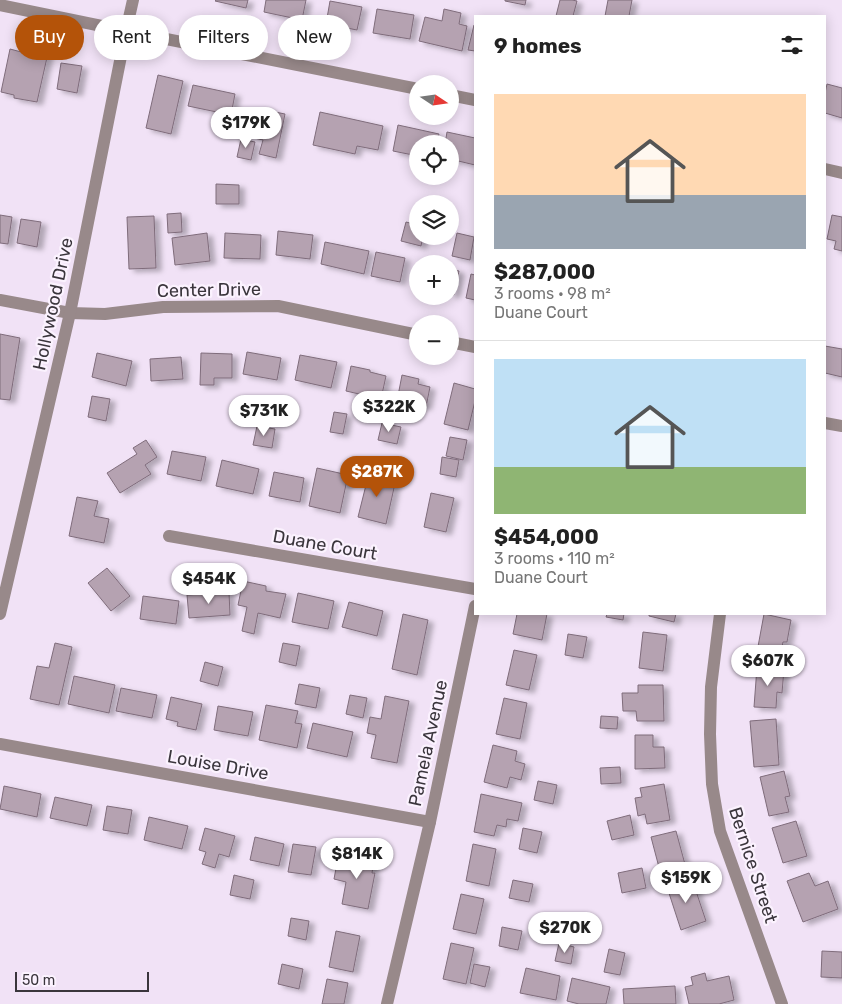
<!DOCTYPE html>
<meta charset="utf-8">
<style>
body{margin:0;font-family:Rubik,sans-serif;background:#f6f6f6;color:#222;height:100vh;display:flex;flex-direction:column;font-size:19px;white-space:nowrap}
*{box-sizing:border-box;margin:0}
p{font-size:16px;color:#767676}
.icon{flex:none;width:28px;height:28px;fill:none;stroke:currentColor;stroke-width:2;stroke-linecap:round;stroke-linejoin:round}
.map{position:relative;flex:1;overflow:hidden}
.side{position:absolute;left:474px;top:15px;width:352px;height:600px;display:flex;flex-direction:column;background:#fff;border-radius:0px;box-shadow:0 2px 12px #0003}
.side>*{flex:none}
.banner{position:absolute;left:15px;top:15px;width:384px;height:45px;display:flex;gap:10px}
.needle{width:32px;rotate:103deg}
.buttons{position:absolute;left:409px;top:75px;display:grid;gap:10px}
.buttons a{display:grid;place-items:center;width:50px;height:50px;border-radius:50%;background:#fff;box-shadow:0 2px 12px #0003;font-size:25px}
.scale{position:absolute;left:15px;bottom:12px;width:134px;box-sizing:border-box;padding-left:5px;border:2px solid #3a353c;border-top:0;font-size:14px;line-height:18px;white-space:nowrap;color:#3a353c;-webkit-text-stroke:4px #fbf2fe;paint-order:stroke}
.price{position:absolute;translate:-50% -42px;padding:0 11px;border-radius:18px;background:#fff;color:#222;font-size:16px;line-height:32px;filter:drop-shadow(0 1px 2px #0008)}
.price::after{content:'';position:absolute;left:50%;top:30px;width:15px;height:11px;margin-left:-8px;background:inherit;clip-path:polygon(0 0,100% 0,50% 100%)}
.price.selected{background:#b45309;color:#fff}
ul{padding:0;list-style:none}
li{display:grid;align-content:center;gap:10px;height:265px;padding:0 20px}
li+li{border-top:1px solid #e0e0e0}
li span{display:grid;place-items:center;height:155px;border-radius:0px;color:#555}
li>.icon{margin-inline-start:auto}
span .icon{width:90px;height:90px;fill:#fffc;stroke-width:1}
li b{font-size:21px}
h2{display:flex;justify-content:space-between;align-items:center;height:60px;padding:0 20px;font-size:21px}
.chip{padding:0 18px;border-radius:22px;background:#fff;box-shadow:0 2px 12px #0003;font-size:18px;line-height:45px}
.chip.selected{background:#b45309;color:#fff}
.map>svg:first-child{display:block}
</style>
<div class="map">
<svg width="842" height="1004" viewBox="0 0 842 1004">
<defs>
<filter id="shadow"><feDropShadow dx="5.5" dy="3" stdDeviation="2.5" flood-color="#0004"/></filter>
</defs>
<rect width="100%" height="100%" fill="#f1e2f6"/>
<g fill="#b5a2b1" stroke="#7f6c7b" filter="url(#shadow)">
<path d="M216,0H248L246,8L215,1Z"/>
<path d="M266,0H306L302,20L264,12Z"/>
<path d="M505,0H526L525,5L505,1Z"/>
<path d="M560,0H572L577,1L573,16H556Z"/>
<path d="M608,0H632L629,16H605Z"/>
<path d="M330,1L362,7L357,30L326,24Z"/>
<path d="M377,9L414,15L410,39L373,33Z"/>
<path d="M444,9L461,13L459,24L467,26L462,51L419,41L425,17L442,21Z"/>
<path d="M474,25L475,26V51L468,50Z"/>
<path d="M10,49L25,53L26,49L48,53L37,102L14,98V95L1,92Z"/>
<path d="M61,63L82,66L77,93L57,89Z"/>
<path d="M158,75L183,81L171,134L146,128Z"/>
<path d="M827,84L842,88V118L825,113V93Z"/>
<path d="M193,85L235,94L231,115L188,106Z"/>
<path d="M260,109L285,114L276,158L259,154L263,140L254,138Z"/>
<path d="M320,112L383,126L378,150L357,146L355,154L313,145Z"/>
<path d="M398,125L439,134L437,144H418V156L393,151Z"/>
<path d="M447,132L475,138V165L450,159V144H445Z"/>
<path d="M241,139L255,142L251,160L237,157Z"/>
<path d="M216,184L239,185V204H216Z"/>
<path d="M181,213L182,232L168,233L167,214Z"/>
<path d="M0,215L12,217L8,244L0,243Z"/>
<path d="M832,215L842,217V251L834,249L836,241L827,239Z"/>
<path d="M154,216L156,268L129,269L127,217Z"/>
<path d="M21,219L41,222L37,247L17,243Z"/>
<path d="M406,222L418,225V236H423L421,246L401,241Z"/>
<path d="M278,231L313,235L310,259L276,255Z"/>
<path d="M207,233L210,261L175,265L172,238Z"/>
<path d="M225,233L261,235L260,259L224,258Z"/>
<path d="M457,233L474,237L470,260L452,256Z"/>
<path d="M325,242L369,251L364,274L321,264Z"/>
<path d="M376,252L405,258L400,282L371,276Z"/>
<path d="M450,269L459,271L454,295L450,294Z"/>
<path d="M471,274L475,275V300L466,298Z"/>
<path d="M0,334L20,338L10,400L0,399Z"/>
<path d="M825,346L842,349V377L825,373Z"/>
<path d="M247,352L281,358L277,380L243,374Z"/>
<path d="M97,353L132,361L126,386L92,377Z"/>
<path d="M201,353L232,354V378H214V385H200Z"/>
<path d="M300,355L337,362L331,388L295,380Z"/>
<path d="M181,357L183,379L151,381L150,359Z"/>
<path d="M351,366L370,370V372L386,376L381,399L346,391Z"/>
<path d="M402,375L419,379L418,384L430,387L426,407L397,401Z"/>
<path d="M454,383L475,389V401L468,430L444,424Z"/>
<path d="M92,396L110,399L106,421L88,417Z"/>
<path d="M334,412L347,414L343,434L330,432Z"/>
<path d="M382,423L401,427L397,444L378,440Z"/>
<path d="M257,426L275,429L272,448L253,445Z"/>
<path d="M450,437L467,440L463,460L446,456Z"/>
<path d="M146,440L157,457L145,465L151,474L120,493L107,473L137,454L133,448Z"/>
<path d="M172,451L206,457L201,481L167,474Z"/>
<path d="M442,457L459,460L456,477L440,474Z"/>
<path d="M222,460L259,469L253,494L216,486Z"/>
<path d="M317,468L348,475L340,513L309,506Z"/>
<path d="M274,472L304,478L300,502L269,496Z"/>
<path d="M369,473L396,479L386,524L358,517Z"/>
<path d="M431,493L454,498L446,532L424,527Z"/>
<path d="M77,497L98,501L94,516L109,519L104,543L69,536Z"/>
<path d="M107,568L130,596L111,611L88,583Z"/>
<path d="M243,581L266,586V591L286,594L280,618L258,613L254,634L242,631L247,607L238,605Z"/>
<path d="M229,592L230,615L189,618L187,595Z"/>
<path d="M298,593L334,601L328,629L292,622Z"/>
<path d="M143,596L179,601L176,624L140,619Z"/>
<path d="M349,602L383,611L377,636L342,627Z"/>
<path d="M403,614L428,620L417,675L392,669Z"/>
<path d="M517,614H547L542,640L513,634Z"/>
<path d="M607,614H624L623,620L606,617Z"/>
<path d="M649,614H676L674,622L649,616Z"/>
<path d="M764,614L791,620L787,642H783L780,657L757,652Z"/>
<path d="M643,632L667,635L663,671L639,668Z"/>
<path d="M568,634L587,637L583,658L565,655Z"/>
<path d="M55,643L72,647L59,705L30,699L37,666L49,668Z"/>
<path d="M283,643L300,646L296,666L279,662Z"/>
<path d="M514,650L537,655L529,690L506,685Z"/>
<path d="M205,662L223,667L218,686L200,681Z"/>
<path d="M757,667L784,669L782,693L777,692L776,708L754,707Z"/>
<path d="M74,676L115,685L109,713L68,704Z"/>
<path d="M299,684L320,688L316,708L295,704Z"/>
<path d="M638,685H663L664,721H637L636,711H623L622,693H638Z"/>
<path d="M121,688L157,695L152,718L116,711Z"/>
<path d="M350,695L367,698L363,718L346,714Z"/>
<path d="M385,696L409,701L397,763L371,758L376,735L367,733L370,717L381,719Z"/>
<path d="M171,697L202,704L196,730L177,726L178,722L166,719Z"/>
<path d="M504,698L527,703L520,739L496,734Z"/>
<path d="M266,705L298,711L295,723L302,724L297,748L259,740Z"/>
<path d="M218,706L253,712L248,736L214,730Z"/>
<path d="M601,716L618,717L617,729L600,728Z"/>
<path d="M776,719L779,765L754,767L750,721Z"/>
<path d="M313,723L353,732L347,757L307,748Z"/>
<path d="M635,735H653V747H664L665,768L635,769Z"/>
<path d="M493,745L517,751L515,761L525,764L521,780L510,777L507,788L484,782Z"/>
<path d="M620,767L621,783L601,784L600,768Z"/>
<path d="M784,771L790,796L785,797L789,812L769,816L760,777Z"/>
<path d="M538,781L557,785L553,804L534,800Z"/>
<path d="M664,784L670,820L647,824L645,814L638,816L635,798L642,797L640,788Z"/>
<path d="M4,786L41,794L37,817L0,809Z"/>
<path d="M481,794L522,803L518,821L507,819L506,827L497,825L494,836L474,832Z"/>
<path d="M55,797L92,805L87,826L50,818Z"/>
<path d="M107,806L132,810L128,834L103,830Z"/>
<path d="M630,815L634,835L612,840L607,821Z"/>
<path d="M149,817L188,826L182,849L144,840Z"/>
<path d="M796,821L807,856L783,863L772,828Z"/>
<path d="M205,828L235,836L229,857L219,854L215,868L202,864L206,852L199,850Z"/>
<path d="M523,828L542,832L537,853L519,849Z"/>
<path d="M676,831L686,868L661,875L651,837Z"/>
<path d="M255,837L284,844L279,866L250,860Z"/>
<path d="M293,844L316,847L311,875L288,872Z"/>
<path d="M473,844L496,849L489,886L466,881Z"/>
<path d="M353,851L375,855L372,873H375L368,909L342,904L346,882L334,879L337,863L350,865Z"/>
<path d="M642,868L646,888L622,893L618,873Z"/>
<path d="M809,873L815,886L828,881L838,909L803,922L787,881Z"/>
<path d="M234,875L254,880L250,899L230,895Z"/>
<path d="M692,879L706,921L681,930L667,887Z"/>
<path d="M513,880L533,884L529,902L509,898Z"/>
<path d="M461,894L484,899L476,934L453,929Z"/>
<path d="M291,918L309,921L306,940L288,936Z"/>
<path d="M502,927L522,931L518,950L499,946Z"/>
<path d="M336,931L360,936L353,972L329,967Z"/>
<path d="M451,943L474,948L466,984L443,979Z"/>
<path d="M559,943L574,947L571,964L555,961Z"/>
<path d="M609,949L625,953L620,975L604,972Z"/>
<path d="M822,951L842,952V978L821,977Z"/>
<path d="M282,964L303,969L299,989L278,984Z"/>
<path d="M474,964L490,967L485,987L470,983Z"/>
<path d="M526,968L560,976L556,1000L520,993Z"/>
<path d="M705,973L707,981L729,976L734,1000L719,1004H689L685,987L693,985L691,977Z"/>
<path d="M572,978L610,987L606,1004H579L567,1001Z"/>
<path d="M327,979L348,983L344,1004H322Z"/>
<path d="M675,986L676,1004H624L623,989Z"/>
</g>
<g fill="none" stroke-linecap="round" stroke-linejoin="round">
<g stroke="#98898a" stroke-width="12">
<path d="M0,5L126,31L418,89"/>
<path d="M450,95L475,100"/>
<path d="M825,169L842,173"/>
<path d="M0,300L70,313L105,314L163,307L278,306L418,335"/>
<path d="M450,342L475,347"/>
<path d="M825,423L842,426"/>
<path d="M169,536L475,589"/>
<path d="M0,614L70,313L126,31L133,0"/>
<path d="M720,614L711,687L710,734L712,784L720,831L782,1004"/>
<path d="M0,744L430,822"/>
<path d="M387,1004L430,822L475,606"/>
</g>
</g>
<g text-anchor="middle" stroke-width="4.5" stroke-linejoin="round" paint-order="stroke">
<g font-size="18" fill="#3a353c" stroke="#fbf2fe">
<text transform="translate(209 290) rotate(-1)" y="6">Center Drive</text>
<text transform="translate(53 304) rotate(-78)" y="6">Hollywood Drive</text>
<text transform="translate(325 545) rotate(10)" y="6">Duane Court</text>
<text transform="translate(428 743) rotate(-78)" y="6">Pamela Avenue</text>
<text transform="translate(218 765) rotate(10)" y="6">Louise Drive</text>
<text transform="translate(753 865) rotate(72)" y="6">Bernice Street</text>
</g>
</g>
</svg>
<div class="buttons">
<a><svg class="needle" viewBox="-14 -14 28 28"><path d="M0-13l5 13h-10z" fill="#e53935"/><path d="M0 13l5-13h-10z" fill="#767676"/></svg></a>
<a><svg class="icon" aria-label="locate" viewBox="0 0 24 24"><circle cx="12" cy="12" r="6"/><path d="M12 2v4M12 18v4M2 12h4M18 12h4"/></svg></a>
<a><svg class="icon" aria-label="layers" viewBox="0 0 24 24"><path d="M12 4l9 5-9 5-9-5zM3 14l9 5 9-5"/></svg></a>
<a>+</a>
<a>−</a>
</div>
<div class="scale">50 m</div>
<b class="price" style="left:246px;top:149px">$179K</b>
<b class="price" style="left:389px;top:433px">$322K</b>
<b class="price" style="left:264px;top:437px">$731K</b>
<b class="price selected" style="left:377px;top:498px">$287K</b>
<b class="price" style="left:209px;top:605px">$454K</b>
<b class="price" style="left:768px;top:687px">$607K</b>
<b class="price" style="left:357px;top:880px">$814K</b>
<b class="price" style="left:686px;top:904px">$159K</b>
<b class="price" style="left:565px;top:954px">$270K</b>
<div class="banner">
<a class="chip selected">Buy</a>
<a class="chip">Rent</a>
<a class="chip">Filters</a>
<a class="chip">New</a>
</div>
<section class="side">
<h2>9 homes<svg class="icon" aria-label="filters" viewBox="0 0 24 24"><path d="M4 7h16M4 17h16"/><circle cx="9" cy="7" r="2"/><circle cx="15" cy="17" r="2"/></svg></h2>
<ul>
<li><span style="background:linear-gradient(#ffd9b3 65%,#9aa5b1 0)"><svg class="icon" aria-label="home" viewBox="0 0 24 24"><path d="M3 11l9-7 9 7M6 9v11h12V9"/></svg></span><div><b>$287,000</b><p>3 rooms · 98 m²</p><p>Duane Court</p></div></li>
<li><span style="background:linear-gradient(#bfe0f5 70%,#8fb573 0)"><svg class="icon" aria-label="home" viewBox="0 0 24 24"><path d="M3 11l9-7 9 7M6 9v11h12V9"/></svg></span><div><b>$454,000</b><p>3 rooms · 110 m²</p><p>Duane Court</p></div></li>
</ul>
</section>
</div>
